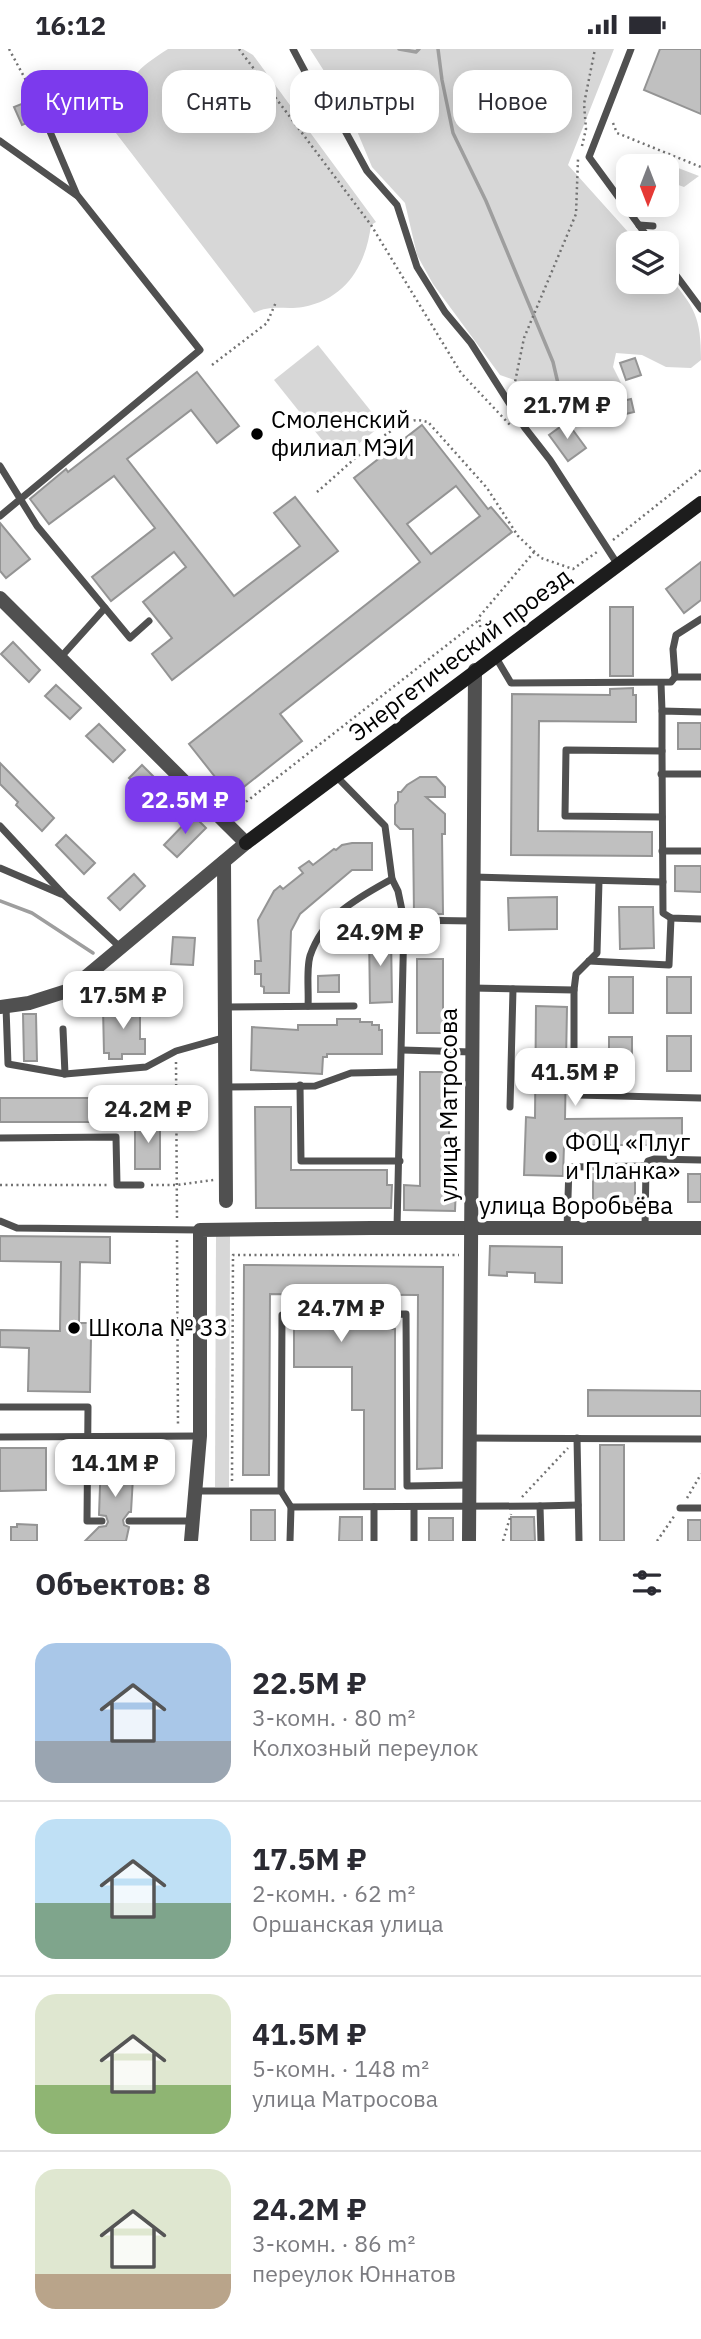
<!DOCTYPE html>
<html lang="ru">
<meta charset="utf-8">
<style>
body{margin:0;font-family:"IBM Plex Sans",sans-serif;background:#f2f2f3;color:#2b2b33;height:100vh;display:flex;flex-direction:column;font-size:26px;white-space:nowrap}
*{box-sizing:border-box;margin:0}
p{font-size:23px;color:#7c7c81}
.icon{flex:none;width:38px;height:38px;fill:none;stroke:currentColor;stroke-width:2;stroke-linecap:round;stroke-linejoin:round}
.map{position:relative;height:1492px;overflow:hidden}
.side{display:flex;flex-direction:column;background:#fff;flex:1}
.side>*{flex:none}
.guide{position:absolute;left:21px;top:21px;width:660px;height:63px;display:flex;gap:14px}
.needle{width:46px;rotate:180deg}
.tools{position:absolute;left:616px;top:105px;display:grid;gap:14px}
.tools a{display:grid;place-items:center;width:63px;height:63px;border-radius:14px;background:#fff;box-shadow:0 4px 18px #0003;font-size:35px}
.price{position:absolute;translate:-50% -60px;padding:0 16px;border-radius:14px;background:#fff;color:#222;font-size:23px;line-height:46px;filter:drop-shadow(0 2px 4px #0008)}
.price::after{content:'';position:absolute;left:50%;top:42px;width:21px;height:16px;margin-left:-10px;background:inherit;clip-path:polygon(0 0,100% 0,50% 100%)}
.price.current{background:#7c3aed;color:#fff}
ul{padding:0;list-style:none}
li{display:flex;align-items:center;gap:21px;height:175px;padding:0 35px}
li+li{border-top:2px solid #e1e1e2}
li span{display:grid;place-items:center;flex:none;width:196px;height:140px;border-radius:21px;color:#555}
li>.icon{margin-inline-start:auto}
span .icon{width:84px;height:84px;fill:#fffc;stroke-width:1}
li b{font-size:30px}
h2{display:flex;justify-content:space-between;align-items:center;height:84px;padding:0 35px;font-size:30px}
.pill{padding:0 24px;border-radius:21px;background:#fff;box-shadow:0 4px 18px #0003;font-size:24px;line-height:63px}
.pill.current{background:#7c3aed;color:#fff}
.status{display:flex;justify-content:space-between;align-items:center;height:49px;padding:0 35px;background:#fff;direction:ltr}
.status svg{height:19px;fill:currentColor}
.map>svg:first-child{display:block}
</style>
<div class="status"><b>16:12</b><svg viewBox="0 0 49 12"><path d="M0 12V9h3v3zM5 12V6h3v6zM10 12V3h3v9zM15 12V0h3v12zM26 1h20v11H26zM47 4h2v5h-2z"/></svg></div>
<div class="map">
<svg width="701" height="1492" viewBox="0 0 701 1492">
<rect width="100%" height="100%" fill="#fff"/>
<g fill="#d7d7d7">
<path d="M168,0H243L253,6L376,173L371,176C366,216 346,250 303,258C284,261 272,255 254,264L109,75L121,65C128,27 137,20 168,0Z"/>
<path d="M310,0H614L568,116L638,194H628V233H667V226C695,258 701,268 701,311L691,319L666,318L642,306L616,304L613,318L624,340L607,344L593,359L500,326L433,235L417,206L405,154L372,118L347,58Z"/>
<path d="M673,117L699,127L684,138L667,132V121Z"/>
<path d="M318,296L382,376L338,411L274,331Z"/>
<path d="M216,1187H230L229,1438H215Z"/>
</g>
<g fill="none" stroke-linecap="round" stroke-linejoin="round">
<g stroke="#9e9e9e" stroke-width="3.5">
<path d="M399,0L416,3L419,0"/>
<path d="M438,0L442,31L453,84L486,152L553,313L560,343"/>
<path d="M0,852L32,864L93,904"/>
</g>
</g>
<g fill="#c0c0c0" stroke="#949494" stroke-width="2" fill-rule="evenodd">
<path d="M660,0H701V65L644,41Z"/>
<path d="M24,54L32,72L22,76L14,58Z"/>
<path d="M635,309L641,326L626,331L620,314Z"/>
<path d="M197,323L239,377L217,394L191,361L127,410L234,547L300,497L274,464L295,448L338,502L172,631L152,605L172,589L143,553L186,518L174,503L111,552L92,528L155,479L114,427L49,475L30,450L66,420L68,423Z"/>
<path d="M631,350L634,363L609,369L606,356Z"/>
<path d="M567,373L586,399L568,412L549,386Z"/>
<path d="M422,376L488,460L491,458L512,483L280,665L302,692L231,748L189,695L420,513L354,429ZM456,437L480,467L431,505L407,475Z"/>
<path d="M0,474L30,510L6,529L0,522Z"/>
<path d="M701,513V551L684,564L666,540Z"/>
<rect x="610" y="558" width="23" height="69"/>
<path d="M13,593L40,621L29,633L1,605Z"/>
<path d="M56,636L81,659L70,670L45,647Z"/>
<path d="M633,639V646H636V673L539,672L538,782L652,783V807L511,806L512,645L610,646V640Z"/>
<rect x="678" y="674" width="23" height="26"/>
<path d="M99,675L125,701L113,713L86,687Z"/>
<path d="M0,714L54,769L42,782L16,756L18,753L0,735Z"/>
<path d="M142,716L168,742L156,755L129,729Z"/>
<path d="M420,728H436L445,738V748H426L445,765V785H442L443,865H414L413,780H400L395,775V756L398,752V743H401L407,736Z"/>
<path d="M193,766L206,779L177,808L164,796Z"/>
<path d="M66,786L95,814L84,825L56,796Z"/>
<path d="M352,794H372V821H352L300,865L291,882L289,944H264V938L261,937V925H255V912H261L258,871L274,842L280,837L283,840L303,824L299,819L309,812L313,816L334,800L336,801L342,796Z"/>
<path d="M675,817H701V843L675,842Z"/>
<path d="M134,825L145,837L120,861L108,849Z"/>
<path d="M557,848V880L509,881L508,849Z"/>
<path d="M619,858H653L654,899L620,900Z"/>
<path d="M369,885H391L392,953L370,954Z"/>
<path d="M173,888L195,889L193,916L171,915Z"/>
<rect x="417" y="910" width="26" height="74"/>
<path d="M339,926V943H318V927Z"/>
<rect x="609" y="928" width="24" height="36"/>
<rect x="667" y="928" width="24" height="36"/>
<path d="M127,955H140V990H145V1005H122V1010H109V1004H104L103,959L127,957Z"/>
<path d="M536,957L567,958L565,1070L682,1069V1096H564L563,1127L524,1126L526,1068L535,1069Z"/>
<path d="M23,965H36L37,1012H24Z"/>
<path d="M337,970H360V973H372V976H379V981H382V1005H327V1008H323L322,1025L251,1021L252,978L298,981V976H337Z"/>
<rect x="667" y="987" width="24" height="35"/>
<rect x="609" y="988" width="23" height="35"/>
<path d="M420,1023H449V1138H456L455,1162L404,1161V1136L420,1137Z"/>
<rect x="0" y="1049" width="135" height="24"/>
<path d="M255,1058H291V1121H387V1136H392L391,1159H256Z"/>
<rect x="135" y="1073" width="25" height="47"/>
<rect x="593" y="1125" width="42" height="29"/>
<rect x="688" y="1125" width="13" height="28"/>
<path d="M0,1187L110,1188V1214L80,1213L79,1274H94V1288H91L90,1343L28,1342L29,1299L0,1298V1281L60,1282L61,1213L0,1212Z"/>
<path d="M490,1197L562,1198V1234L535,1233V1224L507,1223V1227L489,1226Z"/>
<path d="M244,1216L443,1218L442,1419L417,1420L418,1246L270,1245L269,1426H243Z"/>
<path d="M294,1280H395V1440H364V1361H352V1318H294Z"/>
<path d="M588,1341L701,1342V1367H588Z"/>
<rect x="600" y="1396" width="24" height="96"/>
<path d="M0,1399H46V1441L0,1442Z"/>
<path d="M101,1409L134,1411L131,1463H129L123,1471L124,1476L129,1478L126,1492H85L99,1478L106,1477L108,1473L106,1467L99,1466Z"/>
<rect x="251" y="1461" width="24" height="31"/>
<path d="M340,1468H362V1492H339Z"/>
<path d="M511,1468H534L535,1492H511Z"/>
<rect x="429" y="1469" width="24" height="23"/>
<rect x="688" y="1471" width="13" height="21"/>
<path d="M17,1475L37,1476V1492H11V1478H17Z"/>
</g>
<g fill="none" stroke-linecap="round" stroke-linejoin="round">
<g stroke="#727272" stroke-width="2.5" stroke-dasharray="2 3.5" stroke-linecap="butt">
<path d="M9,0L29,37"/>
<path d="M239,0L371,176L461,324L511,377"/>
<path d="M50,57L107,31L131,47"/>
<path d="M613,74L617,84L701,118"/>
<path d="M582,97L586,80L584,55L595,0"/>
<path d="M212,316L267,274L276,253"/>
<path d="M513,343L524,289L576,165L578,110"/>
<path d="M317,443C342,422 382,381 412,372C417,370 423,372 428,373L487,439L518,487L541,509L573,520L597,503"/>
<path d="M613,491L701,421"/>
<path d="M483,600L479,568L534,503"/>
<path d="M233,763L479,571"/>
<path d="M176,1013L177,1171"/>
<path d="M0,1136H107"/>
<path d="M151,1136H176L214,1131"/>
<path d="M177,1191L178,1377"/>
<path d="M232,1432L233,1206H459"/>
<path d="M522,1448L568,1399"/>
<path d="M687,1449L701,1425"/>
<path d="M503,1492L511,1465"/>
<path d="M657,1492L675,1466"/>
</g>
<g stroke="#505050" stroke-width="7">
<path d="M293,0L319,49L343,78L367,122L397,156L417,218L445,263L471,294L525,379L550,411L618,516"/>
<path d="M631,0L589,108L652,194"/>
<path d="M0,92L76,146"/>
<path d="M639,176L653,177"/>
<path d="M667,214L701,260"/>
<path d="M0,417L37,477L130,589L149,572"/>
<path d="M0,467L200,301L77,146L34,45"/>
<path d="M495,607L511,634L671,633L675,628L673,600L676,586L701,570"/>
<path d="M60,609L105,559"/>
<path d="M675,628H701"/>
<path d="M661,634L662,662"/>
<path d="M662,702L663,864L671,869L701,870"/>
<path d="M661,725H701"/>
<path d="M662,768L565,767L566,701L662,702V662L701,663"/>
<path d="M0,777L65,847L121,899"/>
<path d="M662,802H701"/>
<path d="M0,819L61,845"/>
<path d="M473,828L663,833"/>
<path d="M392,830L398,842L404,871L473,872"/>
<path d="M589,912L669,916L671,869"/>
<path d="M472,939L574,941V1042L577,1046L701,1049"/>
<path d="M574,941L576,925L597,904L599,832"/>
<path d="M308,957C309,942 306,921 310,907C324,866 358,849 392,830L385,777L336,727"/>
<path d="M6,958L8,1015L65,1025L146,1018L176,1002L226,988"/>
<path d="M226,958L354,957"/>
<path d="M63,980L65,1025"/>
<path d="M402,1001L472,1003"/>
<path d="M300,1036L301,1112H400"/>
<path d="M225,1038L315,1037L351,1024L400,1023"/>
<path d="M510,1058L513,940"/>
<path d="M0,1089L116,1088L117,1136H141"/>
<path d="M0,1172L17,1179L200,1181"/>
<path d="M397,1179L404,871"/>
<path d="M567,1179L569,1118L646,1117"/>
<path d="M645,1179L646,1117L648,1112L654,1110L701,1111"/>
<path d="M0,1358H88L87,1472H102"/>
<path d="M0,1388L200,1387"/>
<path d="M470,1389L701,1390"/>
<path d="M577,1389L579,1492"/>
<path d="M195,1442H281L291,1458"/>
<path d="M281,1442L282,1266L406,1265L407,1437L469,1436"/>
<path d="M374,1458V1492"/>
<path d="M680,1459H701"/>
<path d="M129,1472H192"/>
<path d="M290,1492L291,1458L540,1457"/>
<path d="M414,1492V1458"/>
<path d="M541,1492L540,1457L578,1456"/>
</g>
<g stroke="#505050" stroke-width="14">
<path d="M0,549L246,794L70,941L29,954L0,958"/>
<path d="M224,813L226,1152"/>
<path d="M191,1492L200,1387V1181L371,1179H701"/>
<path d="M469,1492L475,621"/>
</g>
<path stroke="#1d1d1d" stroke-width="14" d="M246,794L701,454"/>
</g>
<g fill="#000" stroke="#fff" stroke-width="2.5">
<circle cx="257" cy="385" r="7"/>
<circle cx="551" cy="1108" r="7"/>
<circle cx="74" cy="1279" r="7"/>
</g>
<g text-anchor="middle" stroke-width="7" stroke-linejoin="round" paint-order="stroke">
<g font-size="24" fill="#000" stroke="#fff" text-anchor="start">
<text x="271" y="379">Смоленский<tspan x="271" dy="28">филиал МЭИ</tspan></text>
<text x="565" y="1102">ФОЦ «Плуг<tspan x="565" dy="28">и Планка»</tspan></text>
<text x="88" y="1287">Школа № 33</text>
</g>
<g font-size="24" fill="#000" stroke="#fff">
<text transform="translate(460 606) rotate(-37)" y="8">Энергетический проезд</text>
<text transform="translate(449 1056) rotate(-90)" y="8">улица Матросова</text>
<text x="576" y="1165">улица Воробьёва</text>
</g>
</g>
</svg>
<div class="tools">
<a><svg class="needle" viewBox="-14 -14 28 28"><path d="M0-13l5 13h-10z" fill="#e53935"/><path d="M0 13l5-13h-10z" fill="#7c7c81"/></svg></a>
<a><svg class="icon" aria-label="layers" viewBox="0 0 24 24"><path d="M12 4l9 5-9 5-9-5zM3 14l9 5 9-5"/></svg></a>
</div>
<b class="price" style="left:567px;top:392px">21.7M ₽</b>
<b class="price current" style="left:185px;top:787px">22.5M ₽</b>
<b class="price" style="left:380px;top:919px">24.9M ₽</b>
<b class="price" style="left:123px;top:982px">17.5M ₽</b>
<b class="price" style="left:575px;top:1059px">41.5M ₽</b>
<b class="price" style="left:148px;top:1096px">24.2M ₽</b>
<b class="price" style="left:341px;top:1295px">24.7M ₽</b>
<b class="price" style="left:115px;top:1450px">14.1M ₽</b>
<div class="guide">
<a class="pill current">Купить</a>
<a class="pill">Снять</a>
<a class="pill">Фильтры</a>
<a class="pill">Новое</a>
</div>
</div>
<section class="side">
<h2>Объектов: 8<svg class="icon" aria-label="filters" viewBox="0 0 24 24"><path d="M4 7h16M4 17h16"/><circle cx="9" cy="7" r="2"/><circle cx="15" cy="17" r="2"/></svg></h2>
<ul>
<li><span style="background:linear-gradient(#a9c7e8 70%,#9aa5b1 0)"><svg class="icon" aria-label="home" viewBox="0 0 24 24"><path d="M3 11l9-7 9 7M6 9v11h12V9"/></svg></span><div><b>22.5M ₽</b><p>3-комн. · 80 m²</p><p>Колхозный переулок</p></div></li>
<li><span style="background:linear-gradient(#bfe0f5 60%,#7fa58c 0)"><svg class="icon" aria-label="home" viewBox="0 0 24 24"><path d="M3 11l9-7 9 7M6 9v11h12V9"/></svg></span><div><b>17.5M ₽</b><p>2-комн. · 62 m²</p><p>Оршанская улица</p></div></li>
<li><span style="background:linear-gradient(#dfe7d0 65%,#8fb573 0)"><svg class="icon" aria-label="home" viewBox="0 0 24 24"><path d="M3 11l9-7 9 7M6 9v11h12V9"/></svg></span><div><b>41.5M ₽</b><p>5-комн. · 148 m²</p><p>улица Матросова</p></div></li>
<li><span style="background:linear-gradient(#dfe7d0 75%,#b9a48a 0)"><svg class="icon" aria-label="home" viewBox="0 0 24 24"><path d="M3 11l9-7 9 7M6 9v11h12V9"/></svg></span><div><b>24.2M ₽</b><p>3-комн. · 86 m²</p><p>переулок Юннатов</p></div></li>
</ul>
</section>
